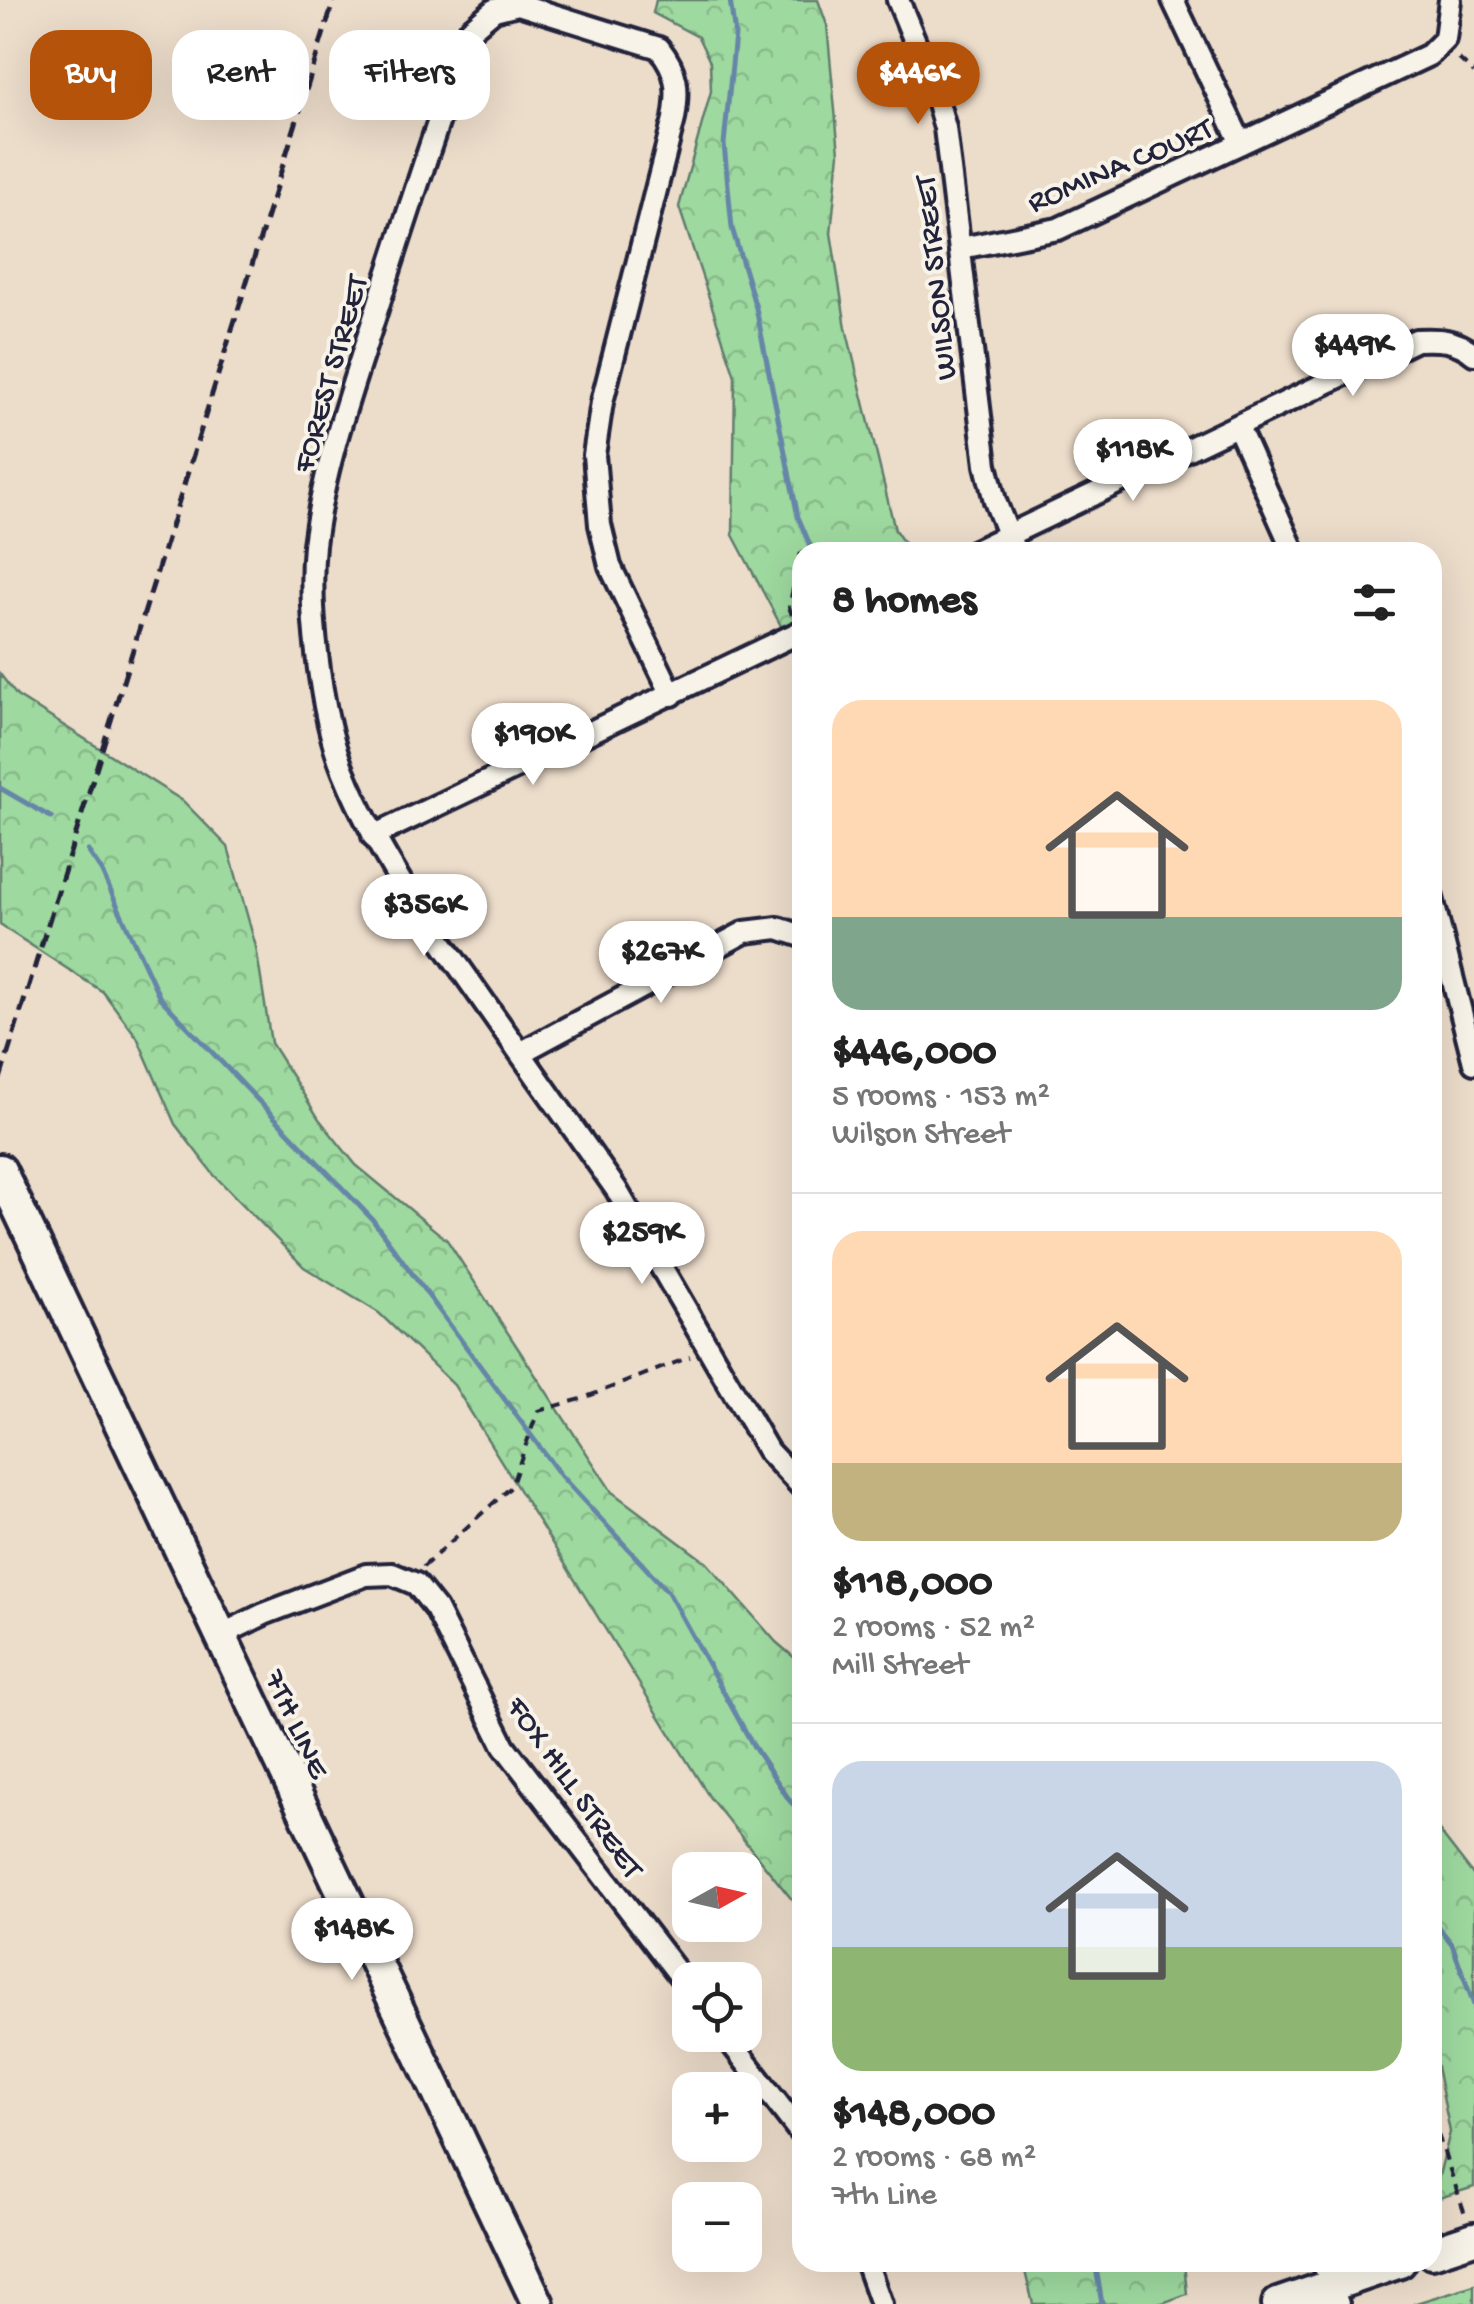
<!DOCTYPE html>
<meta charset="utf-8">
<style>
body{margin:0;font-family:"Gochi Hand",sans-serif;background:#f6f6f6;color:#222;height:100vh;display:flex;flex-direction:column;font-size:38px;white-space:nowrap}
*{box-sizing:border-box;margin:0}
p{font-size:32px;color:#767676}
.icon{flex:none;width:55px;height:55px;fill:none;stroke:currentColor;stroke-width:2;stroke-linecap:round;stroke-linejoin:round}
.map{position:relative;flex:1;overflow:hidden}
.sheet{position:absolute;left:792px;top:542px;width:650px;height:1730px;display:flex;flex-direction:column;background:#fff;border-radius:30px;box-shadow:0 10px 40px #0002}
.sheet>*{flex:none}
.top-card{position:absolute;left:30px;top:30px;width:612px;height:90px;display:flex;gap:20px}
.needle{width:65px;rotate:82deg}
.tools{position:absolute;left:672px;top:1852px;display:grid;gap:20px}
.tools a{display:grid;place-items:center;width:90px;height:90px;border-radius:20px;background:#fff;box-shadow:0 10px 40px #0002;font-size:50px}
.price{position:absolute;translate:-50% -85px;padding:0 22px;border-radius:35px;background:#fff;color:#222;font-size:32px;line-height:65px;filter:drop-shadow(0 2px 5px #0008)}
.price::after{content:'';position:absolute;left:50%;top:60px;width:30px;height:22px;margin-left:-15px;background:inherit;clip-path:polygon(0 0,100% 0,50% 100%)}
.price.selected{background:#b45309;color:#fff}
ul{padding:0;list-style:none}
li{display:grid;align-content:center;gap:20px;height:530px;padding:0 40px}
li+li{border-top:2px solid #e0e0e0}
li span{display:grid;place-items:center;height:310px;border-radius:30px;color:#555}
li>.icon{margin-inline-start:auto}
span .icon{width:180px;height:180px;fill:#fffc;stroke-width:1}
li b{font-size:42px}
h2{display:flex;justify-content:space-between;align-items:center;height:120px;padding:0 40px;font-size:42px}
.chip{padding:0 35px;border-radius:30px;background:#fff;box-shadow:0 10px 40px #0002;font-size:35px;line-height:90px}
.chip.selected{background:#b45309;color:#fff}
.map>svg:first-child{display:block}
</style>
<div class="map">
<svg width="1474" height="2304" viewBox="0 0 1474 2304">
<defs>
<pattern id="forest-crowns" width="20" height="18" patternUnits="userSpaceOnUse" patternTransform="scale(2.5)"><rect width="20" height="18" fill="#9ed99f"/><path d="M2 6a3 3 0 1 1 6 0M12 15a3 3 0 1 1 6 0" fill="none" stroke="#88ba8a"/></pattern>
</defs>
<rect width="100%" height="100%" fill="#ecdcca"/>
<filter id="ink" filterUnits="userSpaceOnUse"><feTurbulence type="fractalNoise" baseFrequency=".01" numOctaves="2"/><feDisplacementMap in="SourceGraphic" scale="20" xChannelSelector="R" yChannelSelector="G"/><feConvolveMatrix kernelMatrix="1 2 1 2 8 2 1 2 1" color-interpolation-filters="sRGB"/></filter>
<g filter="url(#ink)">
<g fill="url(#forest-crowns)" stroke="#607e6d" stroke-width="2.5">
<path d="M656,0H818L827,25L839,153L831,233L846,328L895,530L910,552H802V661L799,660L733,535L735,376L679,207L711,91L710,62L698,37L653,13Z"/>
<path d="M0,674L17,696L183,801L228,847L256,947L271,1043L319,1119L356,1165L447,1240L612,1492L707,1563L776,1642L802,1664V1912L710,1798L454,1385L379,1313L304,1267L214,1175L175,1124L137,1037L103,992L0,925Z"/>
<path d="M1433,1823L1474,1876V2187L1433,2200L1450,2132L1433,2046Z"/>
<path d="M1023,2263H1184L1187,2294L1160,2304H1033Z"/>
<path d="M1474,2285V2304H1413Z"/>
</g>
<g fill="none" stroke-linecap="round" stroke-linejoin="round">
<g stroke="#6686a8" stroke-width="5">
<path d="M730,0L735,35L724,144L732,228L756,308L798,517L813,552"/>
<path d="M0,788L52,818"/>
<path d="M88,851L101,870L160,998L372,1219L561,1476L668,1592L754,1747L790,1801L802,1813"/>
<path d="M1432,1919L1452,1944L1474,2005"/>
<path d="M1095,2262L1102,2304"/>
</g>
<defs>
<g id="street">
<path d="M898,0L933,85L945,128L986,465L995,501L1015,552"/>
<path d="M1173,0L1241,143"/>
<path d="M961,248L1058,229L1429,55L1445,39L1450,0"/>
<path d="M1238,427L1294,552"/>
<path d="M973,552L1416,340C1438,339 1456,339 1474,354"/>
<path d="M672,695L610,566L600,525L594,455L602,402L674,119C679,89 678,72 659,48L518,4L494,10L470,30C436,128 403,226 372,325C349,397 323,470 314,545C308,606 320,713 343,770C361,815 385,856 410,897L616,1189L768,1451L802,1487"/>
<path d="M373,836L802,631"/>
<path d="M1432,898L1474,1063"/>
<path d="M522,1052L745,932L778,928L802,936"/>
<path d="M219,1636L264,1614L366,1575L392,1574L416,1584L436,1609L504,1746L690,1989"/>
<path d="M725,2035L802,2135"/>
<path d="M866,2262L881,2304"/>
<path d="M1323,2262L1338,2304"/>
</g>
<g id="secondary">
<path d="M0,1170L538,2304"/>
<path d="M1432,2252L1474,2238"/>
<path d="M1278,2304L1400,2262"/>
</g>
</defs>
<use href="#street" stroke="#22223b" stroke-width="28"/>
<use href="#secondary" stroke="#22223b" stroke-width="38"/>
<g stroke="#22223b" stroke-width="4" stroke-dasharray="10 8" stroke-linecap="butt">
<path d="M1459,59L1474,73"/>
<path d="M792,615L789,607L801,552"/>
<path d="M423,1567L511,1487L538,1411L581,1399L690,1357"/>
<path d="M1432,2117L1466,2217"/>
</g>
<use href="#street" stroke="#f7f3e8" stroke-width="20"/>
<use href="#secondary" stroke="#f7f3e8" stroke-width="30"/>
<path stroke="#22223b" stroke-width="5" stroke-dasharray="15 8" stroke-linecap="butt" d="M0,1079L334,0"/>
</g>
</g>
<g text-anchor="middle" stroke-width="8" stroke-linejoin="round" paint-order="stroke">
<g font-size="32" fill="#22223b" stroke="#f7f3e8">
<text transform="translate(1119 163) rotate(-23)" y="11">ROMINA COURT</text>
<text transform="translate(933 278) rotate(-96)" y="11">WILSON STREET</text>
<text transform="translate(328 373) rotate(-74)" y="11">FOREST STREET</text>
<text transform="translate(299 1723) rotate(65)" y="11">7TH LINE</text>
<text transform="translate(577 1786) rotate(55)" y="11">FOX HILL STREET</text>
</g>
</g>
</svg>
<div class="tools">
<a><svg class="needle" viewBox="-14 -14 28 28"><path d="M0-13l5 13h-10z" fill="#e53935"/><path d="M0 13l5-13h-10z" fill="#767676"/></svg></a>
<a><svg class="icon" aria-label="locate" viewBox="0 0 24 24"><circle cx="12" cy="12" r="6"/><path d="M12 2v4M12 18v4M2 12h4M18 12h4"/></svg></a>
<a>+</a>
<a>−</a>
</div>
<b class="price selected" style="left:918px;top:127px">$446K</b>
<b class="price" style="left:1353px;top:399px">$449K</b>
<b class="price" style="left:1133px;top:504px">$118K</b>
<b class="price" style="left:533px;top:788px">$190K</b>
<b class="price" style="left:424px;top:959px">$356K</b>
<b class="price" style="left:661px;top:1006px">$267K</b>
<b class="price" style="left:642px;top:1287px">$259K</b>
<b class="price" style="left:352px;top:1983px">$148K</b>
<div class="top-card">
<a class="chip selected">Buy</a>
<a class="chip">Rent</a>
<a class="chip">Filters</a>
</div>
<section class="sheet">
<h2>8 homes<svg class="icon" aria-label="filters" viewBox="0 0 24 24"><path d="M4 7h16M4 17h16"/><circle cx="9" cy="7" r="2"/><circle cx="15" cy="17" r="2"/></svg></h2>
<ul>
<li><span style="background:linear-gradient(#ffd9b3 70%,#7fa58c 0)"><svg class="icon" aria-label="home" viewBox="0 0 24 24"><path d="M3 11l9-7 9 7M6 9v11h12V9"/></svg></span><div><b>$446,000</b><p>5 rooms · 153 m²</p><p>Wilson Street</p></div></li>
<li><span style="background:linear-gradient(#ffd9b3 75%,#c2b280 0)"><svg class="icon" aria-label="home" viewBox="0 0 24 24"><path d="M3 11l9-7 9 7M6 9v11h12V9"/></svg></span><div><b>$118,000</b><p>2 rooms · 52 m²</p><p>Mill Street</p></div></li>
<li><span style="background:linear-gradient(#c9d6e8 60%,#8fb573 0)"><svg class="icon" aria-label="home" viewBox="0 0 24 24"><path d="M3 11l9-7 9 7M6 9v11h12V9"/></svg></span><div><b>$148,000</b><p>2 rooms · 68 m²</p><p>7th Line</p></div></li>
</ul>
</section>
</div>
